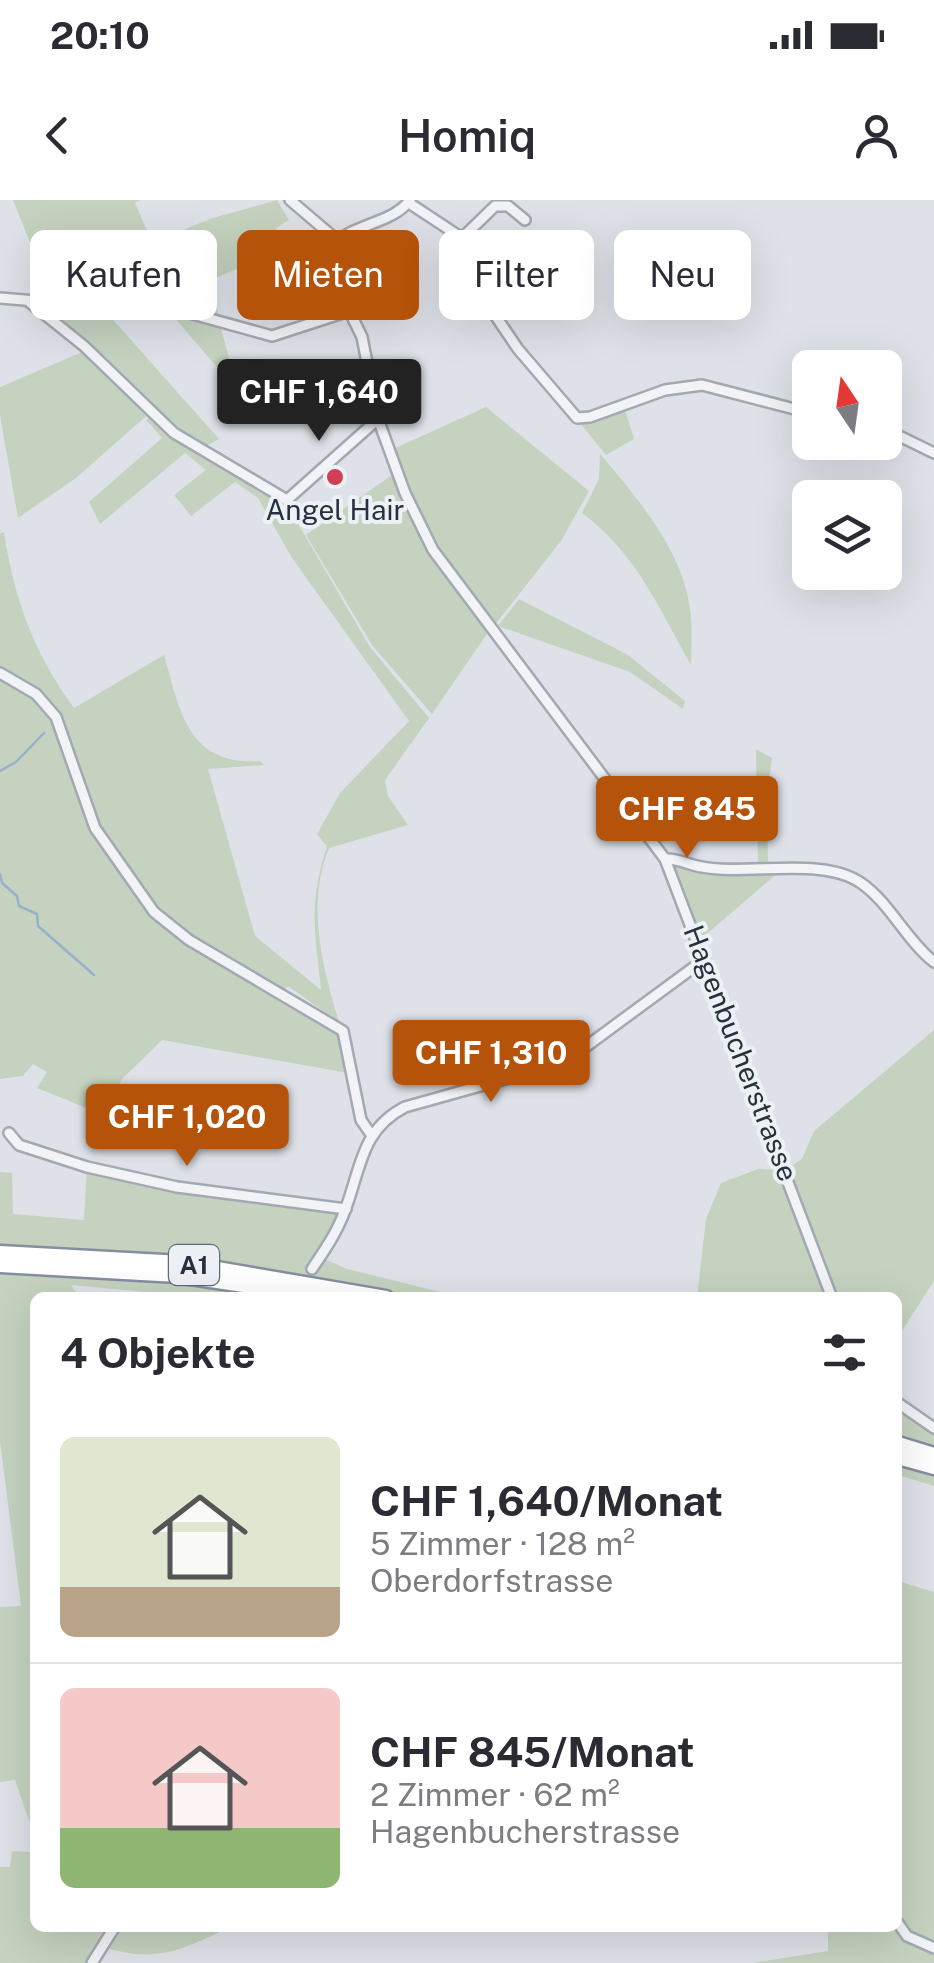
<!DOCTYPE html>
<html lang="de">
<meta charset="utf-8">
<style>
body{margin:0;font-family:"Public Sans",sans-serif;background:#f2f2f3;color:#2b2b33;height:100vh;display:flex;flex-direction:column;font-size:38px;white-space:nowrap}
*{box-sizing:border-box;margin:0}
p{font-size:32px;color:#7c7c81}
.icon{flex:none;width:55px;height:55px;fill:none;stroke:currentColor;stroke-width:2;stroke-linecap:round;stroke-linejoin:round}
.map{position:relative;flex:1;overflow:hidden}
.panel{position:absolute;left:30px;top:1092px;width:872px;height:640px;display:flex;flex-direction:column;background:#fff;border-radius:15px;box-shadow:0 10px 40px #0002}
.panel>*{flex:none}
.guide{position:absolute;left:30px;top:30px;width:875px;height:90px;display:flex;gap:20px}
.needle{width:65px;rotate:347deg}
.fabs{position:absolute;left:792px;top:150px;display:grid;gap:20px}
.fabs a{display:grid;place-items:center;width:110px;height:110px;border-radius:15px;background:#fff;box-shadow:0 10px 40px #0002;font-size:50px}
.price{position:absolute;translate:-50% -85px;padding:0 22px;border-radius:10px;background:#b45309;color:#fff;font-size:32px;line-height:65px;filter:drop-shadow(0 2px 5px #0008)}
.price::after{content:'';position:absolute;left:50%;top:60px;width:30px;height:22px;margin-left:-15px;background:inherit;clip-path:polygon(0 0,100% 0,50% 100%)}
.price.selected{background:#222;color:#fff}
ul{padding:0;list-style:none}
li{display:flex;align-items:center;gap:30px;height:250px;padding:0 30px}
li+li{border-top:2px solid #e1e1e2}
li span{display:grid;place-items:center;flex:none;width:280px;height:200px;border-radius:15px;color:#555}
li>.icon{margin-inline-start:auto}
span .icon{width:120px;height:120px;fill:#fffc;stroke-width:1}
li b{font-size:42px}
h2{display:flex;justify-content:space-between;align-items:center;height:120px;padding:0 30px;font-size:42px}
.tag{padding:0 35px;border-radius:15px;background:#fff;box-shadow:0 10px 40px #0002;font-size:35px;line-height:90px}
.tag.selected{background:#b45309;color:#fff}
.status{display:flex;justify-content:space-between;align-items:center;height:70px;padding:0 50px;background:#fff;direction:ltr}
.status svg{height:28px;fill:currentColor}
header{display:flex;justify-content:space-between;align-items:center;height:130px;padding:0 30px;background:#fff;font-size:45px;font-weight:600}
.map>svg:first-child{display:block}
</style>
<div class="status"><b>20:10</b><svg viewBox="0 0 49 12"><path d="M0 12V9h3v3zM5 12V6h3v6zM10 12V3h3v9zM15 12V0h3v12zM26 1h20v11H26zM47 4h2v5h-2z"/></svg></div>
<header><svg class="icon" aria-label="back" viewBox="0 0 24 24"><path d="M15 5l-7 7 7 7"/></svg>Homiq<svg class="icon" aria-label="person" viewBox="0 0 24 24"><circle cx="12" cy="8" r="4"/><path d="M4 21q1-7 8-7t8 7"/></svg></header>
<div class="map">
<svg width="934" height="1763" viewBox="0 0 934 1763">
<rect width="100%" height="100%" fill="#dee2e8"/>
<g fill="#c4d2bf">
<path d="M13,0H140L135,3L152,42L213,18L277,0L289,20L276,28L292,55L246,78L237,69L211,80L219,118L137,96L111,65L78,79L92,98L40,99L50,92Z"/>
<path d="M98,103L219,239L201,249L152,211L76,278L18,318L0,215V187L80,153L82,142L44,112L45,105Z"/>
<path d="M166,108L220,125L236,183L277,202L260,217Z"/>
<path d="M624,206L634,239L606,255L580,223Z"/>
<path d="M486,207L589,291L561,341L494,426L421,320L393,249Z"/>
<path d="M152,215L286,303L370,447L429,518L385,580L388,596L408,625L329,648C306,704 322,766 339,822L288,786L284,790L261,776L258,780L343,831L354,874L162,840L123,878L104,915L37,888L47,872L33,864L23,876L0,879V334L4,332C14,399 34,453 74,508L164,455C180,510 187,566 260,561L264,565L208,569L255,736L321,790C315,731 308,706 327,646L317,634L340,593L409,521L292,358L258,298L235,282L191,316L174,295L206,270L185,253L100,324L89,302L162,238L146,220Z"/>
<path d="M600,254C636,296 684,352 690,410C693,428 691,447 691,465C658,407 637,354 582,313L599,279Z"/>
<path d="M392,275L407,306L489,431L432,514L372,445L306,335Z"/>
<path d="M519,399L628,455L685,501L683,509L630,472L498,426Z"/>
<path d="M756,549L772,558L767,593L768,666H758Z"/>
<path d="M675,661L780,671L702,738L672,666Z"/>
<path d="M934,830V1081L898,1137V1098H697L706,1019L721,983L758,969L785,970L802,959L814,931Z"/>
<path d="M87,967L177,987L346,1009L321,1057L347,1069L461,1097L211,1098L71,1085L79,1097L35,1098V1728H228C180,1751 155,1763 103,1747L92,1763H0V1667H10L12,1651L32,1652L34,1635L15,1580L0,1582V1407L21,1406L0,1241V972L12,973L13,1014L84,1020Z"/>
<path d="M898,1203L934,1228V1286L898,1275Z"/>
<path d="M898,1381L934,1392V1763H752L828,1751V1728H898Z"/>
</g>
<g fill="none" stroke-linecap="round" stroke-linejoin="round">
<g stroke="#98b0c9" stroke-width="2.5">
<path d="M0,571L16,562L44,533"/>
<path d="M0,674L2,683L17,696L19,706L37,714L38,726L94,775"/>
</g>
<defs>
<g id="minor">
<path d="M290,0L338,41"/>
<path d="M409,3L462,38L476,87L518,149L577,218L590,217L665,190L702,185L810,213"/>
<path d="M462,38L495,6H508L525,20"/>
<path d="M338,41L342,96L362,137L378,219L405,293L433,350L665,659L832,1098"/>
<path d="M338,41C359,23 394,22 410,0"/>
<path d="M0,98L60,103L138,99L272,136L346,112"/>
<path d="M28,101L84,146L174,233L287,300L378,219"/>
<path d="M885,229L934,253"/>
<path d="M0,473L36,494L56,517L95,628L154,712L189,740L343,831L361,920L370,933"/>
<path d="M665,659C678,658 688,665 702,667C748,676 823,656 861,683C890,703 906,740 934,762"/>
<path d="M9,933L19,945L87,967L177,987L346,1009"/>
<path d="M312,1069C324,1051 336,1034 344,1013C361,970 360,930 405,907L548,867L584,848L705,759"/>
<path d="M898,1203L934,1228"/>
<path d="M898,1723L907,1736L934,1748"/>
<path d="M92,1763L114,1728"/>
</g>
<g id="highway">
<path d="M0,1053L182,1063L386,1098"/>
<path d="M0,1065L177,1075L329,1098"/>
<path d="M898,1244L934,1255"/>
<path d="M898,1257L934,1267"/>
</g>
</defs>
<use href="#minor" stroke="#a3a9b2" stroke-width="14"/>
<use href="#highway" stroke="#858f9f" stroke-width="19"/>
<use href="#minor" stroke="#f1f3f6" stroke-width="9"/>
<use href="#highway" stroke="#fff" stroke-width="14"/>
</g>
<circle fill="#d13f56" stroke="#edf1f5" stroke-width="4" cx="335" cy="277" r="10"/>
<g text-anchor="middle" stroke-width="8" stroke-linejoin="round" paint-order="stroke">
<rect fill="#edf1f5" stroke="#626a76" stroke-width="2.5" x="169" y="1045" width="50" height="40" rx="8"/>
<g font-size="25" font-weight="bold" fill="#27303f">
<text x="194" y="1074">A1</text>
</g>
<g font-size="28" fill="#27303f" stroke="#edf1f5">
<text x="335" y="320">Angel Hair</text>
</g>
<g font-size="28" fill="#27303f" stroke="#edf1f5">
<text transform="translate(741 853) rotate(69)" y="10">Hagenbucherstrasse</text>
</g>
</g>
</svg>
<div class="fabs">
<a><svg class="needle" viewBox="-14 -14 28 28"><path d="M0-13l5 13h-10z" fill="#e53935"/><path d="M0 13l5-13h-10z" fill="#7c7c81"/></svg></a>
<a><svg class="icon" aria-label="layers" viewBox="0 0 24 24"><path d="M12 4l9 5-9 5-9-5zM3 14l9 5 9-5"/></svg></a>
</div>
<b class="price selected" style="left:319px;top:244px">CHF 1,640</b>
<b class="price" style="left:687px;top:661px">CHF 845</b>
<b class="price" style="left:491px;top:905px">CHF 1,310</b>
<b class="price" style="left:187px;top:969px">CHF 1,020</b>
<div class="guide">
<a class="tag">Kaufen</a>
<a class="tag selected">Mieten</a>
<a class="tag">Filter</a>
<a class="tag">Neu</a>
</div>
<section class="panel">
<h2>4 Objekte<svg class="icon" aria-label="filters" viewBox="0 0 24 24"><path d="M4 7h16M4 17h16"/><circle cx="9" cy="7" r="2"/><circle cx="15" cy="17" r="2"/></svg></h2>
<ul>
<li><span style="background:linear-gradient(#dfe7d0 75%,#b9a48a 0)"><svg class="icon" aria-label="home" viewBox="0 0 24 24"><path d="M3 11l9-7 9 7M6 9v11h12V9"/></svg></span><div><b>CHF 1,640/Monat</b><p>5 Zimmer · 128 m²</p><p>Oberdorfstrasse</p></div></li>
<li><span style="background:linear-gradient(#f6c9c9 70%,#8fb573 0)"><svg class="icon" aria-label="home" viewBox="0 0 24 24"><path d="M3 11l9-7 9 7M6 9v11h12V9"/></svg></span><div><b>CHF 845/Monat</b><p>2 Zimmer · 62 m²</p><p>Hagenbucherstrasse</p></div></li>
</ul>
</section>
</div>
